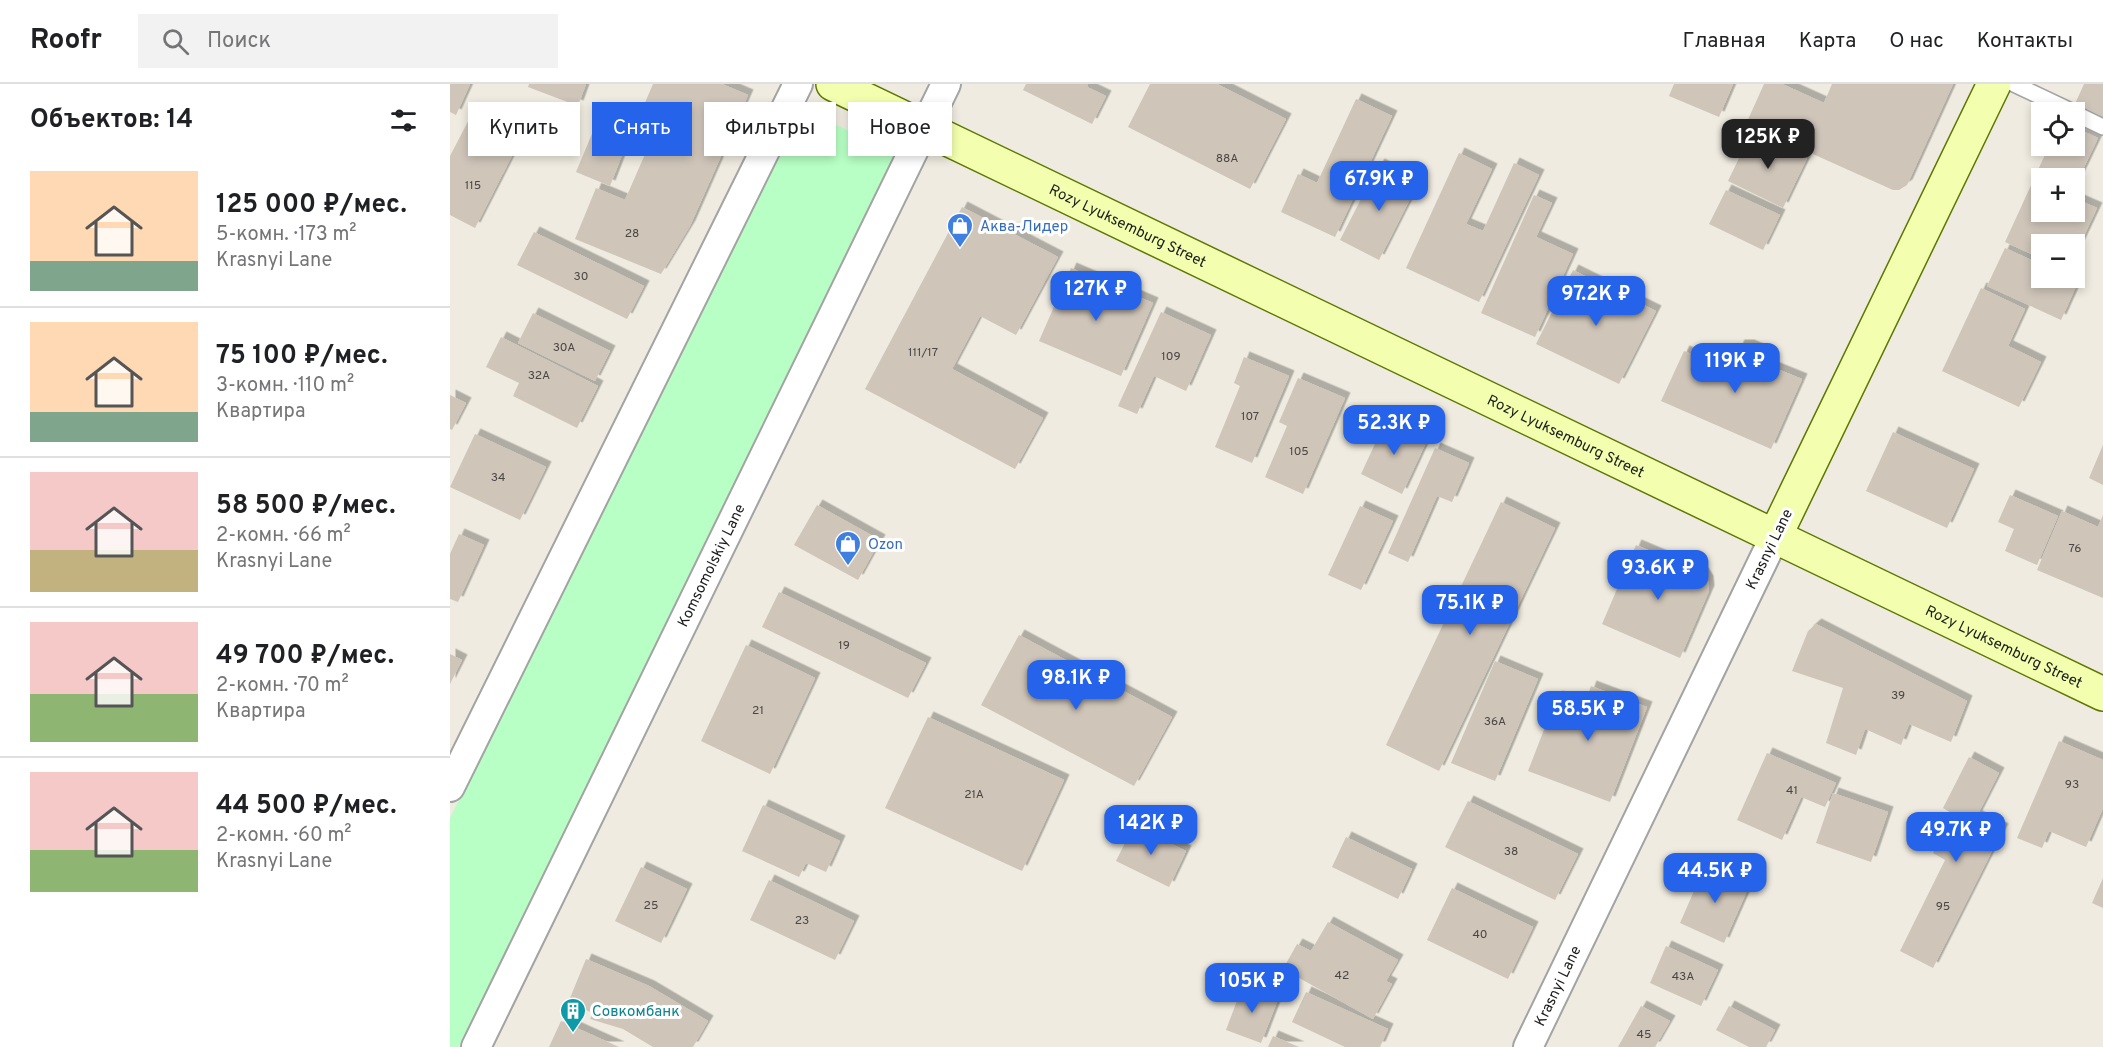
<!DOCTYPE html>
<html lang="ru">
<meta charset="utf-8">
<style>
body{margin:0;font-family:Overpass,sans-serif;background:#f2f2f2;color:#202124;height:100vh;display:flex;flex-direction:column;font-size:22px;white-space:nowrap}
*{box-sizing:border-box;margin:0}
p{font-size:20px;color:#757577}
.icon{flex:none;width:33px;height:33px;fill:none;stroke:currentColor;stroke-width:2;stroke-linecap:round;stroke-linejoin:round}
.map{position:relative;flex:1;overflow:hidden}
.side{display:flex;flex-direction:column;background:#fff;width:450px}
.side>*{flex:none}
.banner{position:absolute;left:18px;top:18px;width:570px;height:54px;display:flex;gap:12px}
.tools{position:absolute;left:1581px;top:18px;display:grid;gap:12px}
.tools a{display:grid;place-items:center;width:54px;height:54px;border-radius:0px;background:#fff;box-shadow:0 3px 9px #0003;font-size:30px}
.price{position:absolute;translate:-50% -51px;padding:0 14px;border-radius:12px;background:#2563eb;color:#fff;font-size:20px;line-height:39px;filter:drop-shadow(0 2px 3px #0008)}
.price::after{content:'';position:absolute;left:50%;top:36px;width:18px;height:14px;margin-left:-9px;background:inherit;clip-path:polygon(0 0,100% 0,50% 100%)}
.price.active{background:#222;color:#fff}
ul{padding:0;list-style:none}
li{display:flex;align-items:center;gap:18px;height:150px;padding:0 30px}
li+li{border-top:2px solid #e0e0e0}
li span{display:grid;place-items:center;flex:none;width:168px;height:120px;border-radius:0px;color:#555}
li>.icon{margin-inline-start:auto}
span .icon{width:72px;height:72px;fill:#fffc;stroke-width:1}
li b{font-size:26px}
h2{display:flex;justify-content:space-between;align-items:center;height:72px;padding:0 30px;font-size:26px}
.tag{padding:0 21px;border-radius:0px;background:#fff;box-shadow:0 3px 9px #0003;font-size:21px;line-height:54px}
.tag.active{background:#2563eb;color:#fff}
header{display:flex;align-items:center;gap:36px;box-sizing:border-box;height:84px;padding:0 30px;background:#fff;border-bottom:2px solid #e0e0e0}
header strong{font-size:28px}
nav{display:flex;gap:33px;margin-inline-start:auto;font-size:21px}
.search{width:420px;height:54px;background:#f2f2f2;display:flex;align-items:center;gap:15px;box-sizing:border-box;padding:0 21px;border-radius:0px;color:#757577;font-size:22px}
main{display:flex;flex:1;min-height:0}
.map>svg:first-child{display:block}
</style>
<header>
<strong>Roofr</strong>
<div class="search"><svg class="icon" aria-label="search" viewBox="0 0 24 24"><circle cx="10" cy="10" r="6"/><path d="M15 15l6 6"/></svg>Поиск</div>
<nav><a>Главная</a><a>Карта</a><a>О нас</a><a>Контакты</a></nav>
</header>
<main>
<section class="side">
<h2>Объектов: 14<svg class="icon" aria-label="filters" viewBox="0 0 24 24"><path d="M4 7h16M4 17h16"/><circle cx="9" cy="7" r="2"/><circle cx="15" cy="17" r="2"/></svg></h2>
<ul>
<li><span style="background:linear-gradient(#ffd9b3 75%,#7fa58c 0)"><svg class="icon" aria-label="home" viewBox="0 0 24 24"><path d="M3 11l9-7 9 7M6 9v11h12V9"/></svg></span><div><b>125 000 ₽/мес.</b><p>5-комн. · 173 m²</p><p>Krasnyi Lane</p></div></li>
<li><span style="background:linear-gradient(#ffd9b3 75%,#7fa58c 0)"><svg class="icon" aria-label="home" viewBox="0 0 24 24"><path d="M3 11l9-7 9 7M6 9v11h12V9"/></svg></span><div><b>75 100 ₽/мес.</b><p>3-комн. · 110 m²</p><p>Квартира</p></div></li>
<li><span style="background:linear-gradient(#f6c9c9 65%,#c2b280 0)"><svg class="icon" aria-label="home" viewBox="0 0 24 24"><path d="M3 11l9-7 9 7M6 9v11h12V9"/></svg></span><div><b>58 500 ₽/мес.</b><p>2-комн. · 66 m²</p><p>Krasnyi Lane</p></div></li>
<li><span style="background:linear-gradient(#f6c9c9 60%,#8fb573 0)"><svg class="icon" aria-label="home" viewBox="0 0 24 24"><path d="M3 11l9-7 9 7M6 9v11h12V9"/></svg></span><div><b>49 700 ₽/мес.</b><p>2-комн. · 70 m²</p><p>Квартира</p></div></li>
<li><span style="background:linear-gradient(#f6c9c9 65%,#8fb573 0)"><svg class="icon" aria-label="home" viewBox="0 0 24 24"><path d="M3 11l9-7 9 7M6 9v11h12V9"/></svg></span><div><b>44 500 ₽/мес.</b><p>2-комн. · 60 m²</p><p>Krasnyi Lane</p></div></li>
</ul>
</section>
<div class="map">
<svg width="1653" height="963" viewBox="0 0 1653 963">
<defs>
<filter id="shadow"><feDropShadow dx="5.5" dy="-5.5" stdDeviation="0" flood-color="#0004"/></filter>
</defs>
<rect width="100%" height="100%" fill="#efebe0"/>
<path fill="#b7ffc4" d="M350,23L448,71L9,963H0V734Z"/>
<g fill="#cfc5b9" filter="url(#shadow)">
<path d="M0,0H20L6,31L0,28Z"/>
<path d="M79,0H136L128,22L78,3Z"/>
<path d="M203,0H272L298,11L240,142L211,190L125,155L146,104L175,116L213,29L194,21Z"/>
<path d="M576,0H638L637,3L656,12L642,40L573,6Z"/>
<path d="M700,0H767L836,35L800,105L678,43Z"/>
<path d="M1224,0H1283L1269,33L1219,12Z"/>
<path d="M1314,0H1332L1374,19L1382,0H1503L1457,101L1449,106H1443L1296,40Z"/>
<path d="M1634,0H1653V35L1624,22Z"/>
<path d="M906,15L942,32L885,153L831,128L848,90L867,99Z"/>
<path d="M25,24L74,48L25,144L0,131V72Z"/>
<path d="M1624,43L1648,54L1624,104V94H1592V128H1624V114L1647,124L1624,173V160H1592V175L1555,158L1599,62H1624Z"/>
<path d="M144,45L177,58L160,102L126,88Z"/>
<path d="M1302,47L1357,74L1333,124L1278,97Z"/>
<path d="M1009,69L1042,85L1016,140L1033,147L1064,79L1089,91L1029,218L956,184Z"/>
<path d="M929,80L968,99L929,176L890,156Z"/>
<path d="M1276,106L1330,131L1313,166L1259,140Z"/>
<path d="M1084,111L1102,119L1086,153L1123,170L1085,253L1031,229Z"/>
<path d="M512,123L608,173L566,251L530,232L502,285L593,334L565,385L415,305Z"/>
<path d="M84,148L194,202L177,235L67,181Z"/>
<path d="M1555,164L1592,181V194H1618L1628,198L1611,236L1537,202Z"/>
<path d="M621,184L703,219L671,292L589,257Z"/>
<path d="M1123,186L1206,227L1169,300L1086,260Z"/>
<path d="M1531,204L1575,225L1558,262L1591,278L1569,323L1492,287Z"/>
<path d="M711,228L761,251L736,307L704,292L687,330L668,322Z"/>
<path d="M83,229L160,267L145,297L68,259Z"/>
<path d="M51,253L148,302L127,344L63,312L69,299L36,283Z"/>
<path d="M1289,261H1299L1320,270L1315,280L1352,295L1321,365L1211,317L1234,267L1278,286Z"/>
<path d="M794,273L839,292L802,379L765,363L790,302L784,299Z"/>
<path d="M848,294L895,314L853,410L815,393L837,342L829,338Z"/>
<path d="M0,311L16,319L2,346L0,345Z"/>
<path d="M937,334L978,354L952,410L911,390Z"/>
<path d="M1443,348L1524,385L1497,444L1416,407Z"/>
<path d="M25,350L96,383L70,436L0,403Z"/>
<path d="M1653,361V401L1639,394Z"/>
<path d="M985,364L1019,379L1002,418L987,412L958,478L938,469Z"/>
<path d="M1560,411L1608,432L1587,481L1555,467L1564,445L1548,438Z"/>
<path d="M1051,418L1105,444L989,687L936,661Z"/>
<path d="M367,421L430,456L408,496L344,461Z"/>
<path d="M910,422L943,437L911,506L878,491Z"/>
<path d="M1612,427L1648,443L1653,431V514L1587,486Z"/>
<path d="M9,450L34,461L8,518L0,515V470Z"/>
<path d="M1186,461L1253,489L1258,497L1259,507L1230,574L1152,540Z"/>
<path d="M329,508L476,579L458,614L312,543Z"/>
<path d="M1366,540L1517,617L1501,658L1459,640L1451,661L1415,645L1406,671L1376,659L1393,604L1342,587L1358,547Z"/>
<path d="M569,551L722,633L684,702L531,621Z"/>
<path d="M296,561L365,594L320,690L251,657Z"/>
<path d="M0,570L12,576L0,600Z"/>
<path d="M1045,577L1088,595L1045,697L1001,679Z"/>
<path d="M1141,602L1197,623L1160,718L1078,687L1107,612L1134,622Z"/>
<path d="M478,633L614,696L572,787L435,724Z"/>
<path d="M1609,657L1653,676V724L1636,763L1599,747L1592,764L1567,754Z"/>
<path d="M1317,669L1386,699L1375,723L1351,713L1332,756L1287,736Z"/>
<path d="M1519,673L1549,689L1527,732L1553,745L1483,884L1450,867L1495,776L1483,769L1503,730L1493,724Z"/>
<path d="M1383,709L1438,728L1421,778L1366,759Z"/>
<path d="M1018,717L1128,770L1105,816L995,763Z"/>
<path d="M313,721L390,757L376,788L356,779L349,793L292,767Z"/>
<path d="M684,741L736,767L719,803L666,777Z"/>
<path d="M896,753L962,785L948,815L882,783Z"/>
<path d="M1255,782L1299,802L1274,859L1230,839Z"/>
<path d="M191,783L237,805L211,859L165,837Z"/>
<path d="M1653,794V824L1642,819Z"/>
<path d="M319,796L404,837L385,876L300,836Z"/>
<path d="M1002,804L1083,843L1058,895L977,856Z"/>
<path d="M878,838L948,876L936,897L942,900L923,935L833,885L847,860L861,867Z"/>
<path d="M1216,862L1268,886L1251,922L1200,899Z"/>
<path d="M136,875L199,902L258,937L243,963H203L173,945L140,935L143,929L118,919Z"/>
<path d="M793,901L828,915L811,959L776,946Z"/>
<path d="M856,908L938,945L930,963H895L842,938Z"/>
<path d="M1191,922L1220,937L1205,963H1168Z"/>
<path d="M1279,922L1325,946L1316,963H1299L1266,946Z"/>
<path d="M111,937L169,963H99Z"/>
<path d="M823,952L849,963H818Z"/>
</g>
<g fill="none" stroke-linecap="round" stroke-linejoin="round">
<defs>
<g id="lane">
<path d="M1564,0L1623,28"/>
<path d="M1624,29L1653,43"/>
</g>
<g id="street">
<path d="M0,703L348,0"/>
<path id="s1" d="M26,963L496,0"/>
<path id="s2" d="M1078,963L1325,452"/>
</g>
<g id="secondary">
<path id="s3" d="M383,0L1653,610"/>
<path d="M1325,452L1544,0"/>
</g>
</defs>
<use href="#lane" stroke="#a3a3a3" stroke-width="18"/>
<use href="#street" stroke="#a3a3a3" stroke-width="32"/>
<use href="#secondary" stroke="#5e7600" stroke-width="36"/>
<use href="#lane" stroke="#fff" stroke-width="15"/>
<use href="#street" stroke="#fff" stroke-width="28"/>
<use href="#secondary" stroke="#f3ffae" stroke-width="33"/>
</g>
<defs>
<symbol id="shop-pin" viewBox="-11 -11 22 30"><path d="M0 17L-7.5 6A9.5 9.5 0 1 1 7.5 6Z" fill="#3f7fe0" stroke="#fff"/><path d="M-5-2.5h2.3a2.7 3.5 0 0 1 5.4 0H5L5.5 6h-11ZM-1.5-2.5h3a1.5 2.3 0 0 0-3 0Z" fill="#fff"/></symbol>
<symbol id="building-pin" viewBox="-11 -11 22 30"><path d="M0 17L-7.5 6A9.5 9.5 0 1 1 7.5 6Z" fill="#0f9aa8" stroke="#fff"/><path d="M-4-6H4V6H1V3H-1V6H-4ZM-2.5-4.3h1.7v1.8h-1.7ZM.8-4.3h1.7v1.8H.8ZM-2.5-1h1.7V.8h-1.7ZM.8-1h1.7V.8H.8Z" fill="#fff"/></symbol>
</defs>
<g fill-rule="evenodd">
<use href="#shop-pin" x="495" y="127" width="30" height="40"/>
<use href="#shop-pin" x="383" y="445" width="30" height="40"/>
<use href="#building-pin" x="108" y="912" width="30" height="40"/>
</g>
<g text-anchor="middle" stroke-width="6" stroke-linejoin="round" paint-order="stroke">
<g font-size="12" fill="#494643">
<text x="777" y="78">88А</text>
<text x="23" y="105">115</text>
<text x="182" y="153">28</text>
<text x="131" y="196">30</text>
<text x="114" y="267">30А</text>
<text x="473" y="272">111/17</text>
<text x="721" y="276">109</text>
<text x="89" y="295">32А</text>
<text x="800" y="336">107</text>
<text x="849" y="371">105</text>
<text x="48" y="397">34</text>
<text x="1625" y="468">76</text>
<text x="394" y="565">19</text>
<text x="1448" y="615">39</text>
<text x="308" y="630">21</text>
<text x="1045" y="641">36А</text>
<text x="1622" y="704">93</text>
<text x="1342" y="710">41</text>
<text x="524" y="714">21А</text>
<text x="1061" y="771">38</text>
<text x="201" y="825">25</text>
<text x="1493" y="826">95</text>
<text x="352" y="840">23</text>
<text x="1030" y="854">40</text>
<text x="892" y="895">42</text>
<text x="1233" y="896">43А</text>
<text x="1194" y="954">45</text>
</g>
<g font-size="15" fill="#1c1c1c" stroke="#fff">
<text dy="5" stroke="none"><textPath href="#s3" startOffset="327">Rozy Lyuksemburg Street</textPath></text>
<text dy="5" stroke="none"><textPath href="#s3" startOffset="813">Rozy Lyuksemburg Street</textPath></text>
<text transform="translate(1319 465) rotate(-64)" y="5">Krasnyi Lane</text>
<text dy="5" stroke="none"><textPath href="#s1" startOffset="536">Komsomolskiy Lane</textPath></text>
<text dy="5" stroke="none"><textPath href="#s3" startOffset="1299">Rozy Lyuksemburg Street</textPath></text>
<text dy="5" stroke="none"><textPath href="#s2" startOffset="68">Krasnyi Lane</textPath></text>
</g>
<g font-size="15" fill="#366cbe" stroke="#fff" text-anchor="start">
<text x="530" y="147">Аква-Лидер</text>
<text x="418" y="465">Ozon</text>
</g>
<g font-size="15" fill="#0d838f" stroke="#fff" text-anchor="start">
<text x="142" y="932">Совкомбанк</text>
</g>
</g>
</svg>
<div class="tools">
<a><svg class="icon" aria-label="locate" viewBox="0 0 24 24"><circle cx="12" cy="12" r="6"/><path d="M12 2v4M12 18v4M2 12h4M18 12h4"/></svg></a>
<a>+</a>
<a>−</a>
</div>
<b class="price active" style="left:1318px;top:86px">125K ₽</b>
<b class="price" style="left:929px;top:128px">67.9K ₽</b>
<b class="price" style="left:646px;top:238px">127K ₽</b>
<b class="price" style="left:1146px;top:243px">97.2K ₽</b>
<b class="price" style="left:1285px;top:310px">119K ₽</b>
<b class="price" style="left:944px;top:372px">52.3K ₽</b>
<b class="price" style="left:1208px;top:517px">93.6K ₽</b>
<b class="price" style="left:1020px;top:552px">75.1K ₽</b>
<b class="price" style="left:626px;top:627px">98.1K ₽</b>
<b class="price" style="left:1138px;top:658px">58.5K ₽</b>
<b class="price" style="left:701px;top:772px">142K ₽</b>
<b class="price" style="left:1506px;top:779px">49.7K ₽</b>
<b class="price" style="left:1265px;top:820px">44.5K ₽</b>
<b class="price" style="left:802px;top:930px">105K ₽</b>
<div class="banner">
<a class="tag">Купить</a>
<a class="tag active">Снять</a>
<a class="tag">Фильтры</a>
<a class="tag">Новое</a>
</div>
</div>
</main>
